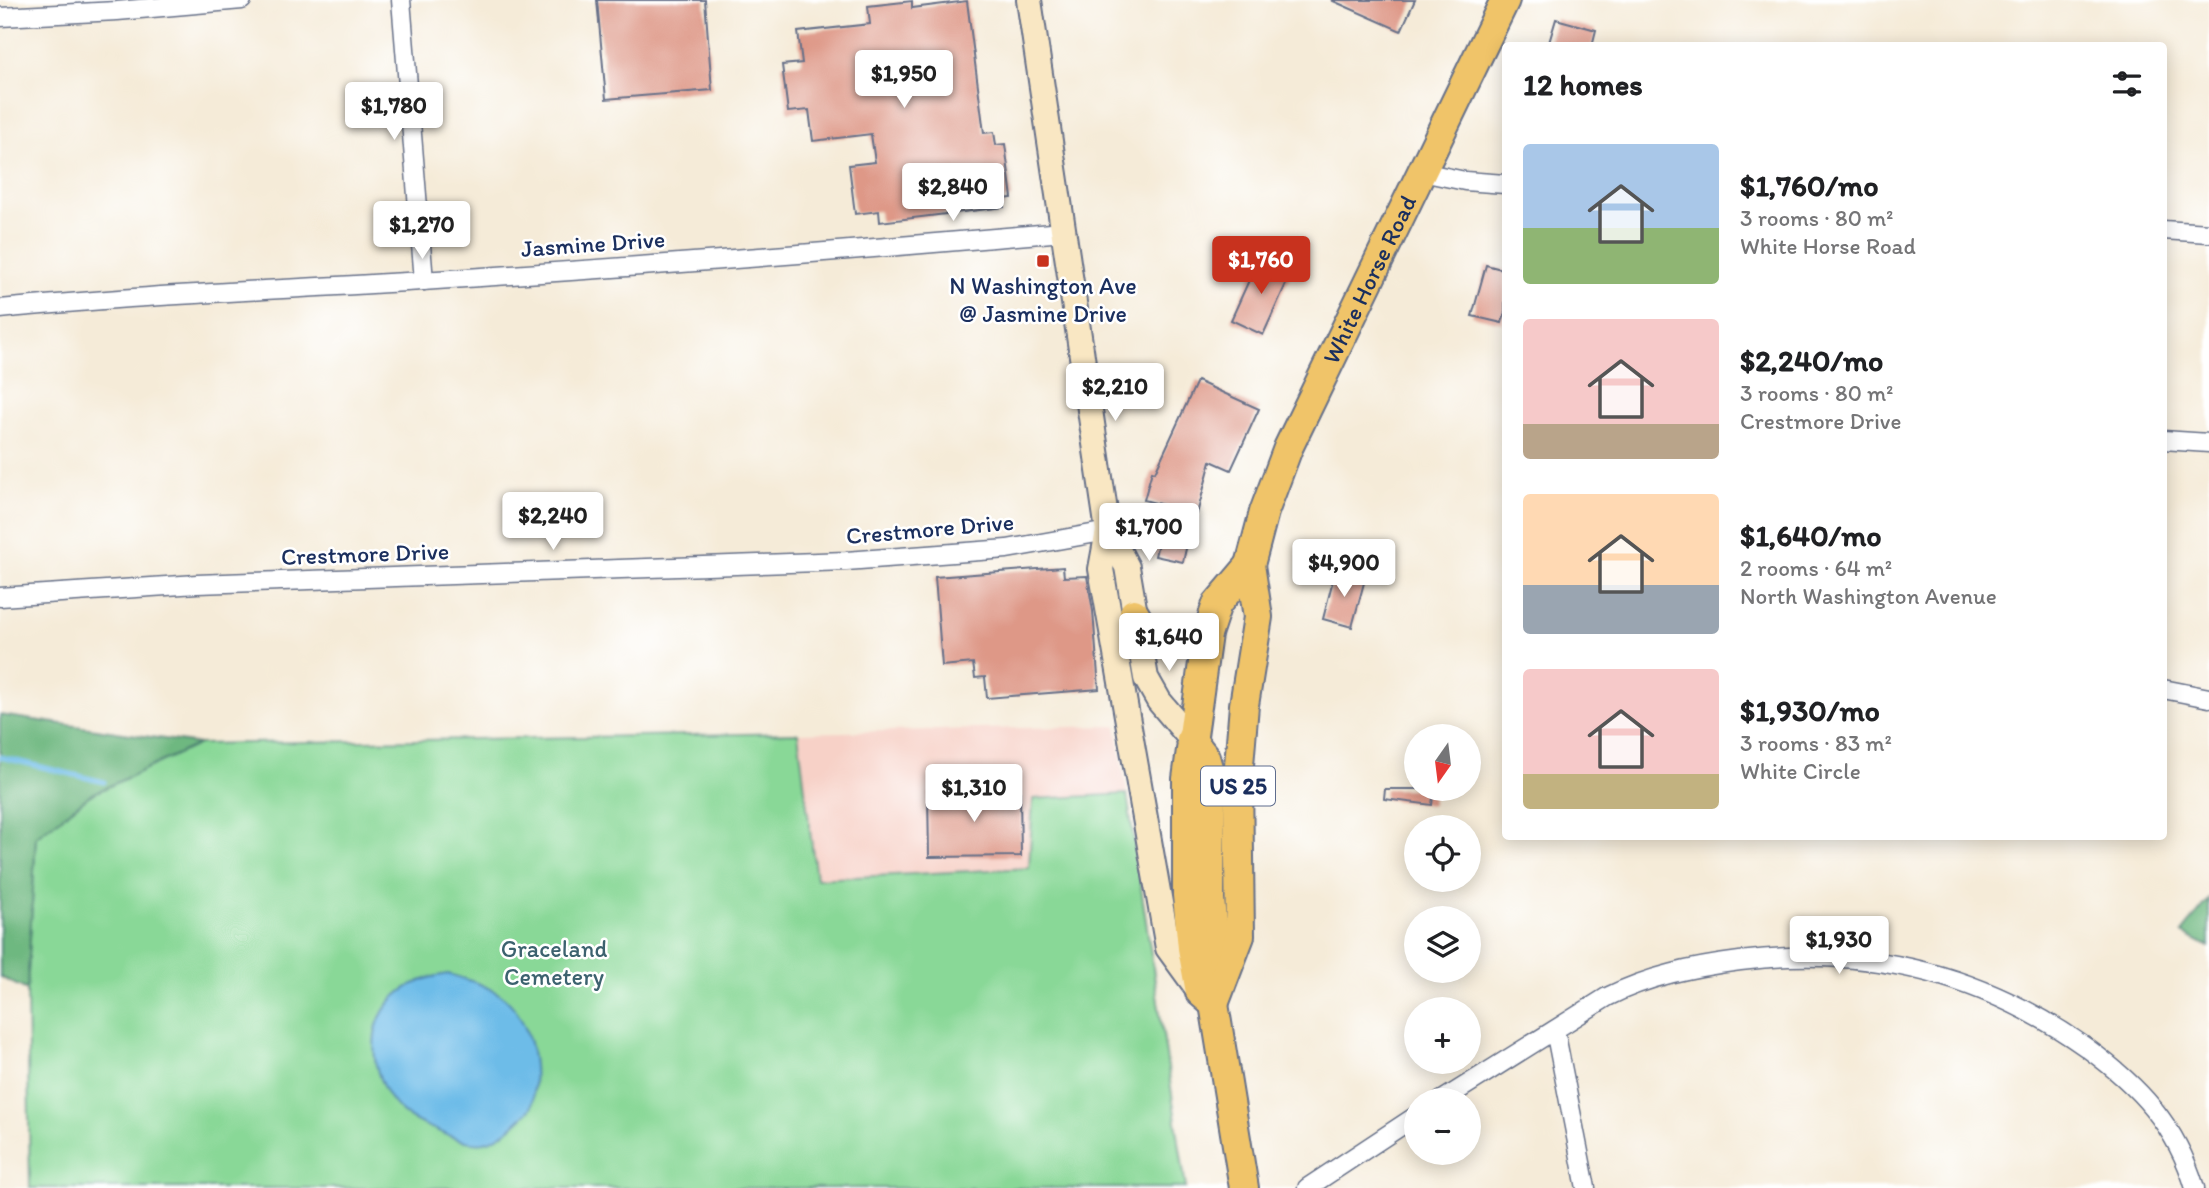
<!DOCTYPE html>
<meta charset="utf-8">
<style>
body{margin:0;font-family:Itim,sans-serif;background:#f2f2f2;color:#202124;height:100vh;display:flex;flex-direction:column;font-size:26px;white-space:nowrap}
*{box-sizing:border-box;margin:0}
p{font-size:23px;color:#757577}
.icon{flex:none;width:38px;height:38px;fill:none;stroke:currentColor;stroke-width:2;stroke-linecap:round;stroke-linejoin:round}
.map{position:relative;flex:1;overflow:hidden}
.details{position:absolute;left:1502px;top:42px;width:665px;height:798px;display:flex;flex-direction:column;background:#fff;border-radius:7px;box-shadow:0 4px 18px #0003}
.details>*{flex:none}
.needle{width:46px;rotate:194deg}
.tools{position:absolute;left:1404px;top:724px;display:grid;gap:14px}
.tools a{display:grid;place-items:center;width:77px;height:77px;border-radius:50%;background:#fff;box-shadow:0 4px 18px #0003;font-size:35px}
.price{position:absolute;translate:-50% -60px;padding:0 16px;border-radius:7px;background:#fff;color:#222;font-size:23px;line-height:46px;filter:drop-shadow(0 2px 4px #0008)}
.price::after{content:'';position:absolute;left:50%;top:42px;width:21px;height:16px;margin-left:-10px;background:inherit;clip-path:polygon(0 0,100% 0,50% 100%)}
.price.selected{background:#c8321e;color:#fff}
ul{padding:0;list-style:none}
li{display:flex;align-items:center;gap:21px;height:175px;padding:0 21px}
li span{display:grid;place-items:center;flex:none;width:196px;height:140px;border-radius:7px;color:#555}
li>.icon{margin-inline-start:auto}
span .icon{width:84px;height:84px;fill:#fffc;stroke-width:1}
li b{font-size:30px}
h2{display:flex;justify-content:space-between;align-items:center;height:84px;padding:0 21px;font-size:30px}
.map>svg:first-child{display:block}
</style>
<div class="map">
<svg width="2209" height="1188" viewBox="0 0 2209 1188">
<rect width="100%" height="100%" fill="#fff"/>
<filter id="ink" filterUnits="userSpaceOnUse"><feTurbulence type="fractalNoise" baseFrequency=".0143" numOctaves="2"/><feDisplacementMap in="SourceGraphic" scale="14" xChannelSelector="R" yChannelSelector="G"/><feConvolveMatrix kernelMatrix="1 2 1 2 8 2 1 2 1" color-interpolation-filters="sRGB"/></filter>
<filter id="wash" filterUnits="userSpaceOnUse"><feTurbulence type="fractalNoise" baseFrequency=".00686" numOctaves="4" result="noise"/><feDisplacementMap in="SourceGraphic" scale="28" xChannelSelector="R" yChannelSelector="G"/><feGaussianBlur stdDeviation="1.57" result="paint"/><feColorMatrix in="noise" values="0 0 0 0 0 0 0 0 0 0 0 0 0 0 0 0 0 1.4 0 .05"/><feComposite in="paint" operator="in"/></filter>
<g filter="url(#wash)">
<rect width="100%" height="100%" fill="#f5ebd8"/>
<path fill="#f7d1c7" d="M1116,726L1127,794L1034,799L1029,868L815,879L798,733Z"/>
<path fill="#89d897" stroke="#52847a" stroke-width="2" d="M798,733L816,879L1029,868L1033,799L1127,794L1186,1188H30L27,990L36,837L90,795L199,744Z"/>
<g fill="#6eb880" stroke="#44746f" stroke-width="2">
<path d="M0,715L199,744L90,795L36,837L27,990L0,977Z"/>
<path d="M2209,899V947L2182,933Z"/>
</g>
<path fill="#6dbce8" stroke="#4476a3" stroke-width="2" d="M448,974C468,980 485,984 502,996C529,1017 538,1062 533,1094C533,1099 533,1105 530,1109C527,1113 522,1117 519,1120C490,1149 474,1147 438,1131C425,1125 411,1121 401,1111C387,1099 380,1082 376,1065C366,1012 399,981 448,974Z"/>
<g fill="none" stroke-linecap="round" stroke-linejoin="round">
<path stroke="#6dbce8" stroke-width="5" d="M0,757L104,782"/>
</g>
<g id="blocks">
<g fill="#de9887">
<path d="M597,0H705L712,90L606,99Z"/>
<path d="M1331,0H1415L1401,31Z"/>
<path d="M912,1V8L967,1L984,133L994,132L996,145L1005,144L1012,198L1004,199V207L880,222L879,211L855,214L849,165L875,162L871,134L813,141L809,110L788,112L782,65L802,63L798,32L870,24L868,6Z"/>
<path d="M1556,19L1596,30L1592,46H1548Z"/>
<path d="M1259,258L1291,273L1263,335L1231,320Z"/>
<path d="M1486,265L1505,270V312L1502,323L1472,316Z"/>
<path d="M1197,381L1259,409L1231,470L1211,461L1197,514L1194,513L1183,562L1155,556L1167,506L1144,500L1152,471L1155,472Z"/>
<path d="M1063,567L1064,577L1087,576L1093,611L1099,689L987,698L985,677L975,678L973,663L942,666L935,577Z"/>
<path d="M1335,572L1365,579L1352,627L1323,619Z"/>
<path d="M1385,789H1434L1432,805L1384,799Z"/>
<path d="M1020,792L1021,856L929,857L928,793Z"/>
</g>
</g>
</g>
<g filter="url(#ink)">
<use href="#blocks" fill-opacity="0" stroke="#677189" stroke-width="2"/>
<g fill="none" stroke-linecap="round" stroke-linejoin="round">
<defs>
<g id="minor">
<path d="M401,0L424,281"/>
<path d="M0,17L117,11L242,0"/>
<path d="M1422,172L1465,181L1505,184"/>
<path d="M2163,230L2209,233"/>
<path d="M0,309C140,295 281,290 422,281C636,267 849,251 1063,232"/>
<path d="M2163,440L2209,443"/>
<path d="M0,597L197,584L846,561L1007,549L1108,531"/>
<path d="M2163,689L2209,698"/>
<path d="M1555,1030L1586,1188"/>
<path d="M1441,1101L1607,997C1649,976 1693,967 1740,961C1866,945 1983,974 2087,1048C2139,1086 2176,1125 2195,1188"/>
<path d="M1307,1188L1416,1116"/>
</g>
<g id="secondary">
<path d="M1029,0L1108,531L1127,567L1146,678L1159,701L1191,739"/>
<path d="M1108,531L1101,569L1168,948L1200,992"/>
</g>
<g id="trunk">
<path d="M1134,613C1139,620 1143,632 1149,637C1167,653 1189,641 1207,634"/>
<path d="M1191,739L1205,757L1211,778L1210,899L1214,943V1004L1244,1188"/>
<path id="s1" d="M1214,1004L1240,936L1238,777L1244,705L1258,617L1250,565L1264,512L1288,448L1505,0"/>
<path d="M1214,1004L1200,992L1192,948L1187,895V779L1207,634L1217,604L1250,565"/>
</g>
</defs>
<use href="#minor" stroke="#677189" stroke-width="21"/>
<use href="#secondary" stroke="#677189" stroke-width="28"/>
<use href="#trunk" stroke="#677189" stroke-width="32"/>
<use href="#minor" stroke="#fff" stroke-width="18"/>
<use href="#secondary" stroke="#f9e7c3" stroke-width="24"/>
<use href="#trunk" stroke="#f0c469" stroke-width="28"/>
</g>
</g>
<rect fill="#c8321e" stroke="#fff" stroke-width="2.5" x="1036" y="254" width="14" height="14" rx="3.5"/>
<g text-anchor="middle" stroke-width="5" stroke-linejoin="round" paint-order="stroke">
<rect fill="#fff" stroke="#5f6d8e" stroke-width="2" x="1201" y="766.5" width="74" height="39" rx="5"/>
<g font-size="23" font-weight="bold" fill="#1b2f5e">
<text x="1238" y="794">US 25</text>
</g>
<g font-size="24" fill="#1b2f5e" stroke="#fff">
<text transform="translate(593 244) rotate(-4)" y="8">Jasmine Drive</text>
<text dy="8" stroke="none"><textPath href="#s1" startOffset="756">White Horse Road</textPath></text>
<text transform="translate(930 529) rotate(-5)" y="8">Crestmore Drive</text>
<text transform="translate(365 554) rotate(-2)" y="8">Crestmore Drive</text>
</g>
<g font-size="24" fill="#1b2f5e" stroke="#fff">
<text x="1043" y="294">N Washington Ave<tspan x="1043" dy="28">@ Jasmine Drive</tspan></text>
</g>
<g font-size="24" fill="#3c626f" stroke="#fff">
<text x="554" y="957">Graceland<tspan x="554" dy="28">Cemetery</tspan></text>
</g>
</g>
</svg>
<div class="tools">
<a><svg class="needle" viewBox="-14 -14 28 28"><path d="M0-13l5 13h-10z" fill="#e53935"/><path d="M0 13l5-13h-10z" fill="#757577"/></svg></a>
<a><svg class="icon" aria-label="locate" viewBox="0 0 24 24"><circle cx="12" cy="12" r="6"/><path d="M12 2v4M12 18v4M2 12h4M18 12h4"/></svg></a>
<a><svg class="icon" aria-label="layers" viewBox="0 0 24 24"><path d="M12 4l9 5-9 5-9-5zM3 14l9 5 9-5"/></svg></a>
<a>+</a>
<a>−</a>
</div>
<b class="price" style="left:904px;top:110px">$1,950</b>
<b class="price" style="left:394px;top:142px">$1,780</b>
<b class="price" style="left:953px;top:223px">$2,840</b>
<b class="price" style="left:422px;top:261px">$1,270</b>
<b class="price selected" style="left:1261px;top:296px">$1,760</b>
<b class="price" style="left:1115px;top:423px">$2,210</b>
<b class="price" style="left:553px;top:552px">$2,240</b>
<b class="price" style="left:1149px;top:563px">$1,700</b>
<b class="price" style="left:1344px;top:599px">$4,900</b>
<b class="price" style="left:1169px;top:673px">$1,640</b>
<b class="price" style="left:974px;top:824px">$1,310</b>
<b class="price" style="left:1839px;top:976px">$1,930</b>
<section class="details">
<h2>12 homes<svg class="icon" aria-label="filters" viewBox="0 0 24 24"><path d="M4 7h16M4 17h16"/><circle cx="9" cy="7" r="2"/><circle cx="15" cy="17" r="2"/></svg></h2>
<ul>
<li><span style="background:linear-gradient(#a9c7e8 60%,#8fb573 0)"><svg class="icon" aria-label="home" viewBox="0 0 24 24"><path d="M3 11l9-7 9 7M6 9v11h12V9"/></svg></span><div><b>$1,760/mo</b><p>3 rooms · 80 m²</p><p>White Horse Road</p></div></li>
<li><span style="background:linear-gradient(#f6c9c9 75%,#b9a48a 0)"><svg class="icon" aria-label="home" viewBox="0 0 24 24"><path d="M3 11l9-7 9 7M6 9v11h12V9"/></svg></span><div><b>$2,240/mo</b><p>3 rooms · 80 m²</p><p>Crestmore Drive</p></div></li>
<li><span style="background:linear-gradient(#ffd9b3 65%,#9aa5b1 0)"><svg class="icon" aria-label="home" viewBox="0 0 24 24"><path d="M3 11l9-7 9 7M6 9v11h12V9"/></svg></span><div><b>$1,640/mo</b><p>2 rooms · 64 m²</p><p>North Washington Avenue</p></div></li>
<li><span style="background:linear-gradient(#f6c9c9 75%,#c2b280 0)"><svg class="icon" aria-label="home" viewBox="0 0 24 24"><path d="M3 11l9-7 9 7M6 9v11h12V9"/></svg></span><div><b>$1,930/mo</b><p>3 rooms · 83 m²</p><p>White Circle</p></div></li>
</ul>
</section>
</div>
